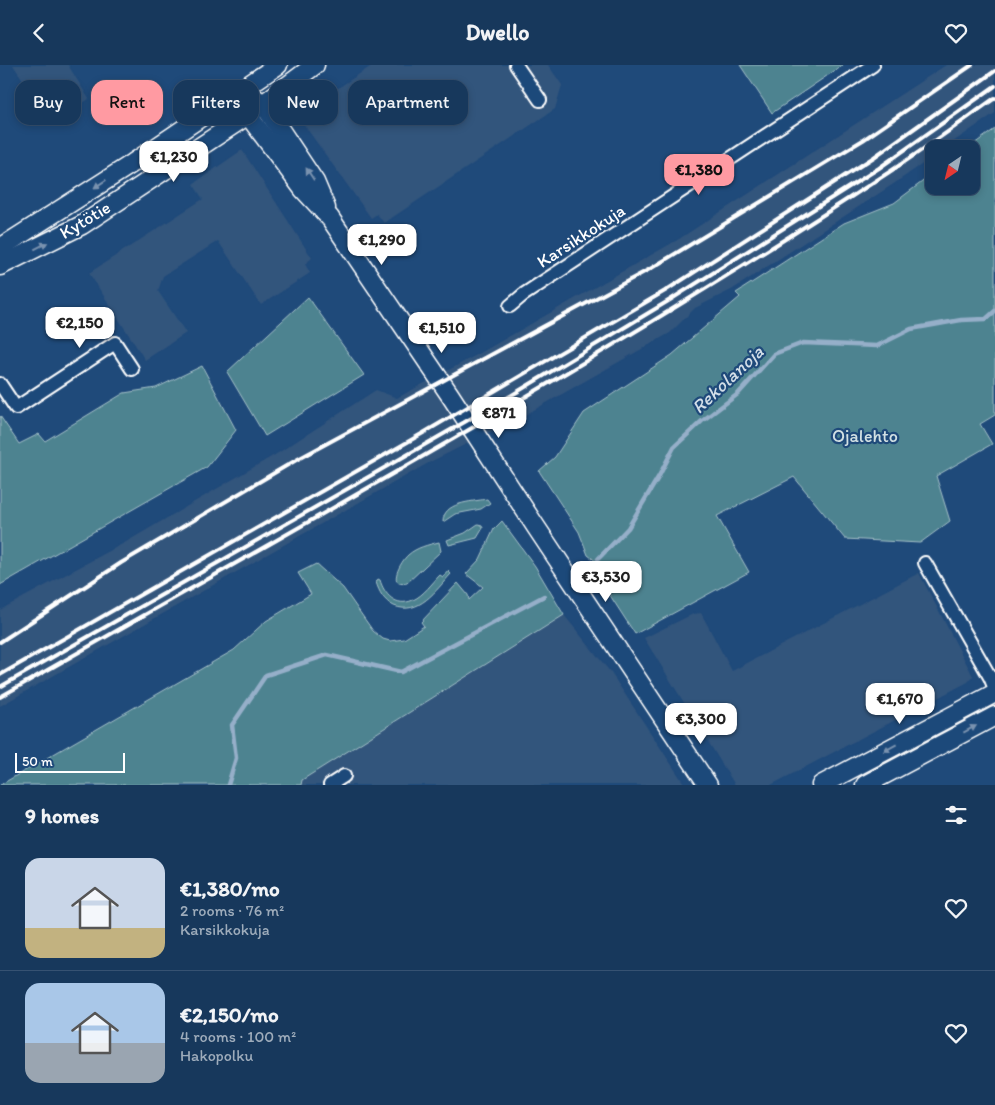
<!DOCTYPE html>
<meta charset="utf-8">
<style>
body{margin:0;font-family:Itim,sans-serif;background:#203f62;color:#f1f3f6;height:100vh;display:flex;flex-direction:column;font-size:19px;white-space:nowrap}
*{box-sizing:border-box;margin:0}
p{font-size:16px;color:#9eacbb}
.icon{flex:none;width:28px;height:28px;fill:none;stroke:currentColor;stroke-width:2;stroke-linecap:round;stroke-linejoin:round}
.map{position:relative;height:720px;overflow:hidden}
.details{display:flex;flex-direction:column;background:#17385c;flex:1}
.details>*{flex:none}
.hud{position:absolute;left:15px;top:15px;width:500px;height:45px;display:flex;gap:10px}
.needle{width:32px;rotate:215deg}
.tools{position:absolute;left:925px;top:75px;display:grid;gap:10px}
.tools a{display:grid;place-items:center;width:55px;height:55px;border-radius:10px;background:#17385c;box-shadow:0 2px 8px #0003,0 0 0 1px #365272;font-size:25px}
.scale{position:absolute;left:15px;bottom:12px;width:110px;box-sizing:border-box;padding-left:5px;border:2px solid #fff;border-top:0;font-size:14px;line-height:18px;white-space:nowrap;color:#fff;-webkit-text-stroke:4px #1f4a7a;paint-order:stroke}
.price{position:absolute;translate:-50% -42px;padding:0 11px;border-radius:10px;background:#fff;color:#222;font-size:16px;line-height:32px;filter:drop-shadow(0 1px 2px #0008)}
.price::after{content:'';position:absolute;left:50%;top:30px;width:15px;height:11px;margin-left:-8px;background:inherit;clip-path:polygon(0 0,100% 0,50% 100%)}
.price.active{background:#ff9aa2;color:#111}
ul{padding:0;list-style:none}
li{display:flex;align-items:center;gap:15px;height:125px;padding:0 25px}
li+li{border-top:1px solid #365272}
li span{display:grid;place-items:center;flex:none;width:140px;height:100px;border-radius:15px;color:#555}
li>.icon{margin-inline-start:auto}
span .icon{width:60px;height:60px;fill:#fffc;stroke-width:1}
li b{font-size:21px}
h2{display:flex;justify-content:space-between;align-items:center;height:60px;padding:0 25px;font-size:21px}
.pill{padding:0 18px;border-radius:15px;background:#17385c;box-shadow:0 2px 8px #0003,0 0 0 1px #365272;font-size:18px;line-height:45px}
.pill.active{background:#ff9aa2;color:#111}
header{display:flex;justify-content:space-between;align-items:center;height:65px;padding:0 25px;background:#17385c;font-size:22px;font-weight:800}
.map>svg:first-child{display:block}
</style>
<header><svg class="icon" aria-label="back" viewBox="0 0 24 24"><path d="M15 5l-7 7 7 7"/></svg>Dwello<svg class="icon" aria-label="heart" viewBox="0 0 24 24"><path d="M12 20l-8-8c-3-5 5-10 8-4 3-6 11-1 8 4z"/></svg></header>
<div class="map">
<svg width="995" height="720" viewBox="0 0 995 720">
<rect width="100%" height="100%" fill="#1f4a7a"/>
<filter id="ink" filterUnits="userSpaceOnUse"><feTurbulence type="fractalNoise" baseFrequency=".02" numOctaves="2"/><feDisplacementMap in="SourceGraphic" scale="10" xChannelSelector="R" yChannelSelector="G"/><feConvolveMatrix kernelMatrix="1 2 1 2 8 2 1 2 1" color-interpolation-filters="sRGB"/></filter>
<g filter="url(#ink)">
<g fill="#32547c">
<path d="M13,0H68L89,34L52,58Z"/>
<path d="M373,0H548L562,20L555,44L384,158L377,149L371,153L297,50Z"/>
<path d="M946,0H995V48L943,84H934V91L895,118L733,224L695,243L670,268L525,350L432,396L0,641V545L126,477L278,388L376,325L397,333L482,287L679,174Z"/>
<path d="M242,85L312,193L305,199L310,208L261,240L218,176L163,211L158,226L186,268L145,295L89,208L203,134L193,119Z"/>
<path d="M919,508L973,611L968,617L771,720H735L644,573L693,549L701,548L732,606Z"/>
<path d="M564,550L611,608L685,720H301L302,715Z"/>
</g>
<g fill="#4d8390" stroke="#a6c1c8">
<path d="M740,0H843L772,48Z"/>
<path d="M995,64V350L980,359L992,379L936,411L950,456L920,478L845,474L794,412L717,451L749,507L635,569L591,501L597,497L588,490L579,467L539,406L555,392L584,348L672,290L740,232L736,228L844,158L894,138L934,108V121H971V84H967Z"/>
<path d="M308,232L364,310L265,371L227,307Z"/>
<path d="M202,301L236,365L207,402L0,520V351L19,379L39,369L45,376L124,328L156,323Z"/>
<path d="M487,434L490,438L481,444L455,449L443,457C443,437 471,437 487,434Z"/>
<path d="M502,456L535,501L564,550L302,715L301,720H0L234,585L266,556L311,529L298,508L316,499L343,523L373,566L383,574L390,576L404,574L424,561L421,557L458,518L468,530L469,535L483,522L466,509L480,494L494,464Z"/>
<path d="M478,459L482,460L483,463L477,473L449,480L447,475L465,468Z"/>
<path d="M439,477L441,486L407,518C386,523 401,496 408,490C417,482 428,480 439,477Z"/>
<path d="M448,506L451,509C436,525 419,551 394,541C384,536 379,527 376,517L378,514L380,515C384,529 396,543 413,535C424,530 432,518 440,510L443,512Z"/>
</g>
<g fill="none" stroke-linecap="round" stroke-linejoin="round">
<g stroke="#96afc9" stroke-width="4.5">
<path d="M598,494L628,463L659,411L674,382L702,356L738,329L774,289L803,278L877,281L911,264L961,255L986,254L995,246"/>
<path d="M228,720L236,693L232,660L266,610L327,590L401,607L544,531"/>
</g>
<defs>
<g id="street">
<path d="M516,0L540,35"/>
<path d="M510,241L523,230L873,0"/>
<path d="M0,319L16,343L115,278L132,304"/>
<path d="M925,498L990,612L995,624"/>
<path d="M330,720L344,711"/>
</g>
<g id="secondary">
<path d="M243,24L248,50L303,124L330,153L450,330L536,462L708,720"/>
<path d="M254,32L263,39L315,117L326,143"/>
<path d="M0,183L133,98L278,0"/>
<path d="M0,201L82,160L248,50L315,0"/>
<path d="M821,720L995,628"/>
<path d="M865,720L995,651"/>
</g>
</defs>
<use href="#street" stroke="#fff" stroke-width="16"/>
<use href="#secondary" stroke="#fff" stroke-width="21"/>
<use href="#street" stroke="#1f4a7a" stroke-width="12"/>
<use href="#secondary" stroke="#1f4a7a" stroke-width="18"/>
<g stroke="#fff" stroke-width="4">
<path d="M0,577L121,498L298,394L650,204L863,75L972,0"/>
<path d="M0,610L425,367L665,226L874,92L995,6"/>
<path d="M0,622L512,330L670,235L879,103L995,21"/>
<path d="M0,632C296,463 595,300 880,113C919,88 957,60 995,33"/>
</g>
</g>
<defs><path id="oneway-solid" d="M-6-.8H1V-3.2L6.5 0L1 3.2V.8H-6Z" transform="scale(1.25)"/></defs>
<g fill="#7992af">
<use href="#oneway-solid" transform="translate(310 109) rotate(-123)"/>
<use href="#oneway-solid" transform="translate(100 119) rotate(147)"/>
<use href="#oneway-solid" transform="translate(41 181) rotate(-27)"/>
<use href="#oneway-solid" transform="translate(970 664) rotate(-28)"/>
<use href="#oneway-solid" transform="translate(890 683) rotate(152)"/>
</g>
</g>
<g text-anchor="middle" stroke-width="4.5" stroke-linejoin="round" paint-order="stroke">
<g font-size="18" fill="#fff" stroke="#1f4a7a">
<text transform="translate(85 155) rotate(-31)" y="6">Kytötie</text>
<text transform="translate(581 171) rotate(-33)" y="6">Karsikkokuja</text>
</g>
<g font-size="18" fill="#d2e0e3" stroke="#1f4a7a">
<text x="865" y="377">Ojalehto</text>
</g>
<g font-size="19" font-style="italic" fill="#d3dee8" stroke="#1f4a7a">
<text transform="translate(727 314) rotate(-43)" y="7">Rekolanoja</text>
</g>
</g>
</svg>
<div class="tools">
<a><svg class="needle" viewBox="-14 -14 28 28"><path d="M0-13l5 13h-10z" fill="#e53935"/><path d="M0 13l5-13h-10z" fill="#9eacbb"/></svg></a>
</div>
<div class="scale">50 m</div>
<b class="price" style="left:174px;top:118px">€1,230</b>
<b class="price active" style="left:699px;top:131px">€1,380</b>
<b class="price" style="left:382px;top:201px">€1,290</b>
<b class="price" style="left:80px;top:284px">€2,150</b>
<b class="price" style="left:442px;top:289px">€1,510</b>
<b class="price" style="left:499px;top:374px">€871</b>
<b class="price" style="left:606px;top:538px">€3,530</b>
<b class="price" style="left:900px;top:660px">€1,670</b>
<b class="price" style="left:701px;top:680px">€3,300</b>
<div class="hud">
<a class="pill">Buy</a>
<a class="pill active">Rent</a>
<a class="pill">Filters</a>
<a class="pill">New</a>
<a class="pill">Apartment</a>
</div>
</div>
<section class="details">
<h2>9 homes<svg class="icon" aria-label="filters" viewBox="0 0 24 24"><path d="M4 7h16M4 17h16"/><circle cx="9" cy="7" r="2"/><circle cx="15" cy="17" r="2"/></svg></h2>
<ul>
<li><span style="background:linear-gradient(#c9d6e8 70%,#c2b280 0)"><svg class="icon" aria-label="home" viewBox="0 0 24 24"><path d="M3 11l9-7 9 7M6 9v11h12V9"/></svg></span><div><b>€1,380/mo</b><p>2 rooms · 76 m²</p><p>Karsikkokuja</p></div><svg class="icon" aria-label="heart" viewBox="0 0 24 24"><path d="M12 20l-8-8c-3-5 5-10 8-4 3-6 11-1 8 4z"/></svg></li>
<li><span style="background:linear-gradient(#a9c7e8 60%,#9aa5b1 0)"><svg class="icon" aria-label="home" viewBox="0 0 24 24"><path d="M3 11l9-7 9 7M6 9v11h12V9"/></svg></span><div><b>€2,150/mo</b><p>4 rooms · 100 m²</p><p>Hakopolku</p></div><svg class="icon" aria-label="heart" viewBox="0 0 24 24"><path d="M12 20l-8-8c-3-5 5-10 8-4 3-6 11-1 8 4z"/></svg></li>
</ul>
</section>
